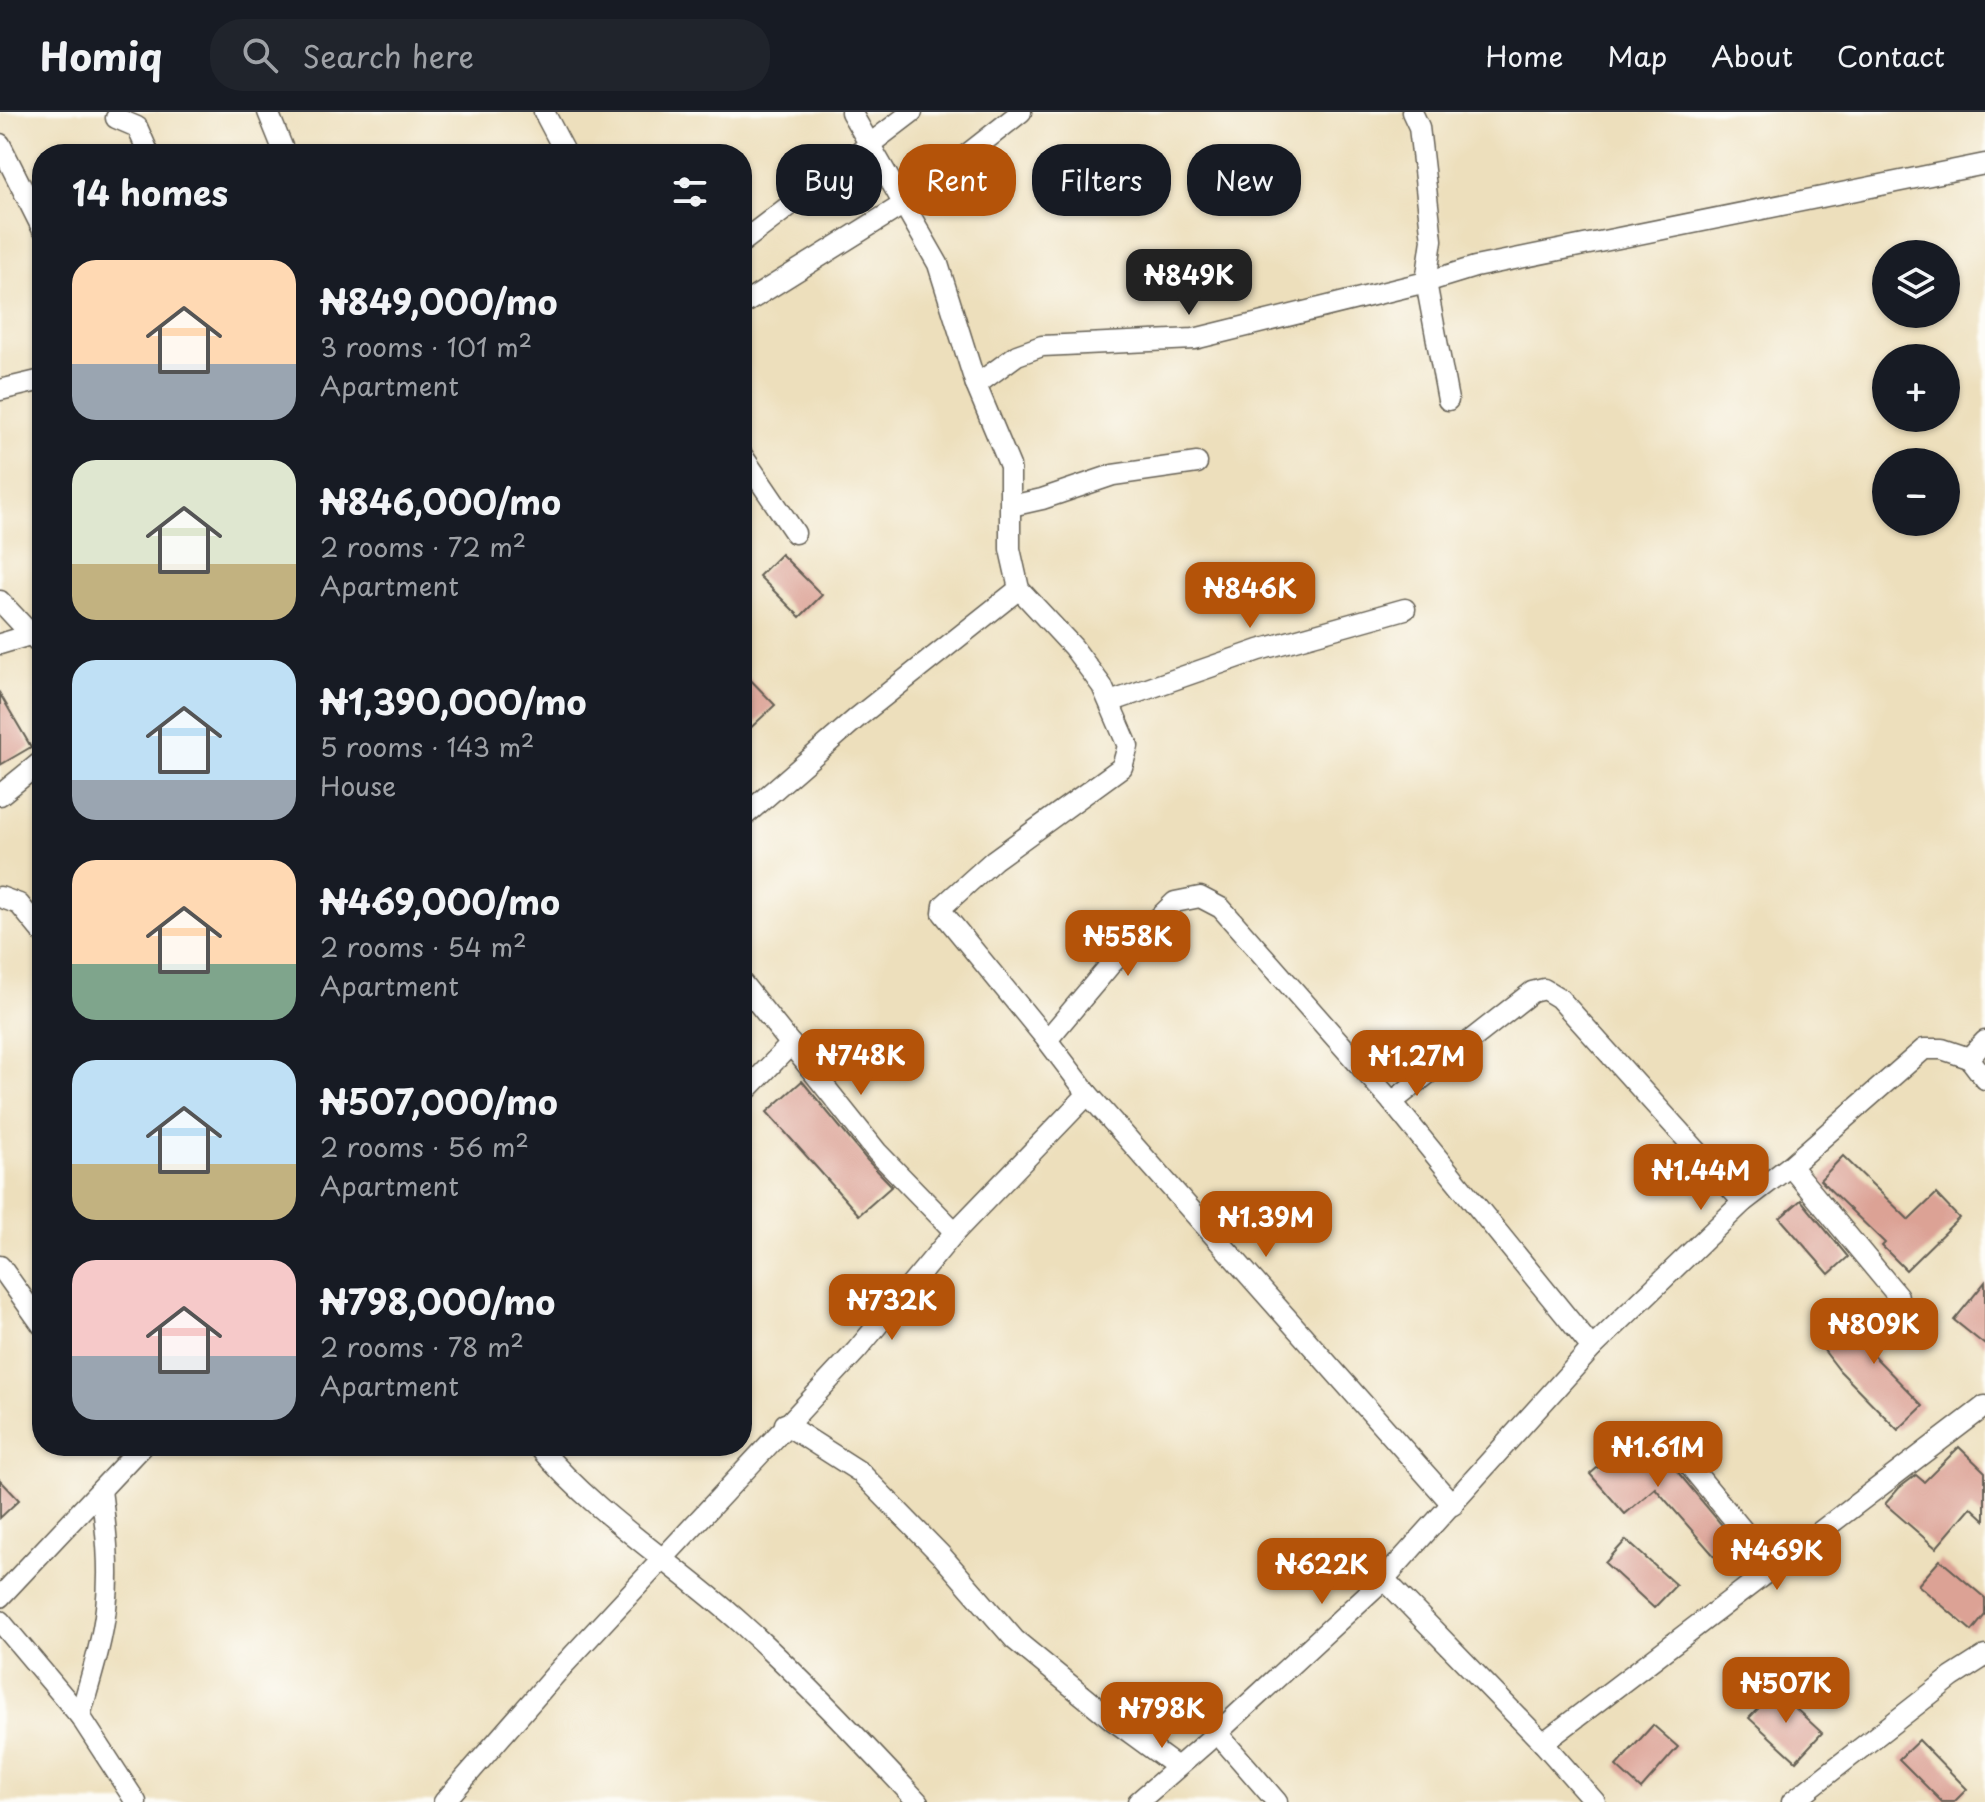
<!DOCTYPE html>
<meta charset="utf-8">
<style>
body{margin:0;font-family:"Playpen Sans",sans-serif;background:#20242c;color:#f1f3f6;height:100vh;display:flex;flex-direction:column;font-size:30px;white-space:nowrap}
*{box-sizing:border-box;margin:0}
p{font-size:26px;color:#9ea1a6}
.icon{flex:none;width:44px;height:44px;fill:none;stroke:currentColor;stroke-width:2;stroke-linecap:round;stroke-linejoin:round}
.map{position:relative;flex:1;overflow:hidden}
.details{position:absolute;left:32px;top:32px;width:720px;height:1312px;display:flex;flex-direction:column;background:#171b24;border-radius:32px;box-shadow:0 2px 6px #0004}
.details>*{flex:none}
.top-card{position:absolute;left:776px;top:32px;width:760px;height:72px;display:flex;gap:16px}
.controls{position:absolute;left:1872px;top:128px;display:grid;gap:16px}
.controls a{display:grid;place-items:center;width:88px;height:88px;border-radius:50%;background:#171b24;box-shadow:0 2px 6px #0004;font-size:40px}
.price{position:absolute;translate:-50% -68px;padding:0 18px;border-radius:16px;background:#b45309;color:#fff;font-size:26px;line-height:52px;filter:drop-shadow(0 2px 4px #0008)}
.price::after{content:'';position:absolute;left:50%;top:48px;width:24px;height:18px;margin-left:-12px;background:inherit;clip-path:polygon(0 0,100% 0,50% 100%)}
.price.selected{background:#222;color:#fff}
ul{padding:0;list-style:none}
li{display:flex;align-items:center;gap:24px;height:200px;padding:0 40px}
li span{display:grid;place-items:center;flex:none;width:224px;height:160px;border-radius:24px;color:#555}
li>.icon{margin-inline-start:auto}
span .icon{width:96px;height:96px;fill:#fffc;stroke-width:1}
li b{font-size:34px}
h2{display:flex;justify-content:space-between;align-items:center;height:96px;padding:0 40px;font-size:34px}
.chip{padding:0 28px;border-radius:32px;background:#171b24;box-shadow:0 2px 6px #0004;font-size:28px;line-height:72px}
.chip.selected{background:#b45309;color:#fff}
header{display:flex;align-items:center;gap:48px;box-sizing:border-box;height:112px;padding:0 40px;background:#171b24;border-bottom:2px solid #363941}
header strong{font-size:38px}
nav{display:flex;gap:44px;margin-inline-start:auto;font-size:28px}
.search{width:560px;height:72px;background:#20242c;display:flex;align-items:center;gap:20px;box-sizing:border-box;padding:0 28px;border-radius:32px;color:#9ea1a6;font-size:30px}
.map>svg:first-child{display:block}
</style>
<header>
<strong>Homiq</strong>
<div class="search"><svg class="icon" aria-label="search" viewBox="0 0 24 24"><circle cx="10" cy="10" r="6"/><path d="M15 15l6 6"/></svg>Search here</div>
<nav><a>Home</a><a>Map</a><a>About</a><a>Contact</a></nav>
</header>
<div class="map">
<svg width="1985" height="1690" viewBox="0 0 1985 1690">
<rect width="100%" height="100%" fill="#fdfcf7"/>
<filter id="ink" filterUnits="userSpaceOnUse"><feTurbulence type="fractalNoise" baseFrequency=".0125" numOctaves="2"/><feDisplacementMap in="SourceGraphic" scale="16" xChannelSelector="R" yChannelSelector="G"/><feConvolveMatrix kernelMatrix="1 2 1 2 8 2 1 2 1" color-interpolation-filters="sRGB"/></filter>
<filter id="wash" filterUnits="userSpaceOnUse"><feTurbulence type="fractalNoise" baseFrequency=".006" numOctaves="4" result="noise"/><feDisplacementMap in="SourceGraphic" scale="32" xChannelSelector="R" yChannelSelector="G"/><feGaussianBlur stdDeviation="1.8" result="paint"/><feColorMatrix in="noise" values="0 0 0 0 0 0 0 0 0 0 0 0 0 0 0 0 0 1.4 0 .05"/><feComposite in="paint" operator="in"/></filter>
<g filter="url(#wash)">
<rect width="100%" height="100%" fill="#eddfbc"/>
<g id="blocks">
<g fill="#dca295">
<path d="M781,442L822,483L800,505L759,464Z"/>
<path d="M742,559L775,593L742,624Z"/>
<path d="M0,582L31,635L0,653Z"/>
<path d="M802,969L867,1048L892,1074L859,1103L767,1000Z"/>
<path d="M1843,1044L1909,1108L1936,1082L1959,1106L1906,1158L1882,1134L1885,1131L1820,1068Z"/>
<path d="M1801,1088L1848,1145L1829,1162L1780,1106Z"/>
<path d="M1985,1170V1233L1954,1208Z"/>
<path d="M1882,1191L1902,1217L1871,1241L1923,1294L1898,1318L1840,1259L1823,1237Z"/>
<path d="M1642,1317L1735,1429L1716,1446L1655,1376L1625,1402L1590,1362Z"/>
<path d="M1959,1335L1985,1360V1408L1971,1395L1936,1436L1885,1392L1899,1376L1916,1363L1924,1370Z"/>
<path d="M0,1368L19,1388L0,1406Z"/>
<path d="M1626,1428L1676,1473L1654,1496L1605,1451Z"/>
<path d="M1940,1448L1985,1486V1503L1972,1519L1918,1473Z"/>
<path d="M1776,1578L1822,1621L1796,1649L1749,1606Z"/>
<path d="M1653,1613L1678,1635L1641,1677L1616,1654Z"/>
<path d="M1919,1628L1967,1677L1954,1690H1942L1899,1647Z"/>
</g>
</g>
</g>
<g filter="url(#ink)">
<use href="#blocks" fill-opacity="0" stroke="#656054" stroke-width="2"/>
<g fill="none" stroke-linecap="round" stroke-linejoin="round">
<defs>
<g id="minor">
<path d="M268,0L285,42"/>
<path d="M544,0L566,42"/>
<path d="M851,0L938,152L976,273L1010,354V437L1019,477L1073,535L1102,574L1128,634L1122,655L994,748L944,793L943,801L1047,928L1088,982L1453,1393"/>
<path d="M1412,0L1419,15L1432,128L1426,170L1475,155L1985,52"/>
<path d="M116,6L137,15L149,42"/>
<path d="M0,32L42,116"/>
<path d="M742,130L912,0"/>
<path d="M742,193L904,92L1021,0"/>
<path d="M976,273L1017,243L1042,234L1194,227L1426,170L1448,288"/>
<path d="M0,278L42,268"/>
<path d="M742,343L795,421"/>
<path d="M1011,394L1042,387L1113,363L1197,351"/>
<path d="M0,489L42,534"/>
<path d="M0,532L30,523"/>
<path d="M1110,590L1259,538L1405,497"/>
<path d="M0,683L42,649"/>
<path d="M742,706L858,605L1019,477"/>
<path d="M0,785L19,792L42,820"/>
<path d="M742,871L877,1040L955,1120"/>
<path d="M1047,928L1111,852L1175,790L1200,785L1221,796L1392,990L1592,1236"/>
<path d="M1969,946L1985,929"/>
<path d="M742,983L791,932"/>
<path d="M1392,990L1532,880L1544,877L1559,886L1743,1090"/>
<path d="M1790,1054L1898,1184"/>
<path d="M0,1154L42,1213"/>
<path d="M785,1312L860,1360L941,1443L1015,1528L1114,1609L1177,1655"/>
<path d="M1666,1325L1773,1455"/>
<path d="M538,1334C597,1404 674,1451 741,1511C803,1567 861,1629 918,1690"/>
<path d="M1384,1467L1543,1631L1595,1690"/>
<path d="M0,1485L142,1334"/>
<path d="M0,1509L80,1604L136,1690"/>
<path d="M80,1604C90,1568 102,1532 106,1496C111,1457 106,1417 101,1378"/>
<path d="M1217,1621L1277,1690"/>
<path d="M1543,1631L1985,1294"/>
<path d="M444,1690L561,1556L857,1238L955,1120L1088,982"/>
<path d="M1138,1690L1217,1621L1384,1467L1592,1236L1743,1090L1790,1054L1924,937H1942L1969,946L1985,967"/>
<path d="M1792,1690L1952,1565L1985,1544"/>
</g>
</defs>
<use href="#minor" stroke="#656054" stroke-width="23"/>
<use href="#minor" stroke="#fff" stroke-width="20"/>
</g>
</g>
</svg>
<div class="controls">
<a><svg class="icon" aria-label="layers" viewBox="0 0 24 24"><path d="M12 4l9 5-9 5-9-5zM3 14l9 5 9-5"/></svg></a>
<a>+</a>
<a>−</a>
</div>
<b class="price selected" style="left:1189px;top:205px">₦849K</b>
<b class="price" style="left:1250px;top:518px">₦846K</b>
<b class="price" style="left:1128px;top:866px">₦558K</b>
<b class="price" style="left:861px;top:985px">₦748K</b>
<b class="price" style="left:1417px;top:986px">₦1.27M</b>
<b class="price" style="left:1701px;top:1100px">₦1.44M</b>
<b class="price" style="left:1266px;top:1147px">₦1.39M</b>
<b class="price" style="left:892px;top:1230px">₦732K</b>
<b class="price" style="left:1874px;top:1254px">₦809K</b>
<b class="price" style="left:1658px;top:1377px">₦1.61M</b>
<b class="price" style="left:1777px;top:1480px">₦469K</b>
<b class="price" style="left:1322px;top:1494px">₦622K</b>
<b class="price" style="left:1786px;top:1613px">₦507K</b>
<b class="price" style="left:1162px;top:1638px">₦798K</b>
<div class="top-card">
<a class="chip">Buy</a>
<a class="chip selected">Rent</a>
<a class="chip">Filters</a>
<a class="chip">New</a>
</div>
<section class="details">
<h2>14 homes<svg class="icon" aria-label="filters" viewBox="0 0 24 24"><path d="M4 7h16M4 17h16"/><circle cx="9" cy="7" r="2"/><circle cx="15" cy="17" r="2"/></svg></h2>
<ul>
<li><span style="background:linear-gradient(#ffd9b3 65%,#9aa5b1 0)"><svg class="icon" aria-label="home" viewBox="0 0 24 24"><path d="M3 11l9-7 9 7M6 9v11h12V9"/></svg></span><div><b>₦849,000/mo</b><p>3 rooms · 101 m²</p><p>Apartment</p></div></li>
<li><span style="background:linear-gradient(#dfe7d0 65%,#c2b280 0)"><svg class="icon" aria-label="home" viewBox="0 0 24 24"><path d="M3 11l9-7 9 7M6 9v11h12V9"/></svg></span><div><b>₦846,000/mo</b><p>2 rooms · 72 m²</p><p>Apartment</p></div></li>
<li><span style="background:linear-gradient(#bfe0f5 75%,#9aa5b1 0)"><svg class="icon" aria-label="home" viewBox="0 0 24 24"><path d="M3 11l9-7 9 7M6 9v11h12V9"/></svg></span><div><b>₦1,390,000/mo</b><p>5 rooms · 143 m²</p><p>House</p></div></li>
<li><span style="background:linear-gradient(#ffd9b3 65%,#7fa58c 0)"><svg class="icon" aria-label="home" viewBox="0 0 24 24"><path d="M3 11l9-7 9 7M6 9v11h12V9"/></svg></span><div><b>₦469,000/mo</b><p>2 rooms · 54 m²</p><p>Apartment</p></div></li>
<li><span style="background:linear-gradient(#bfe0f5 65%,#c2b280 0)"><svg class="icon" aria-label="home" viewBox="0 0 24 24"><path d="M3 11l9-7 9 7M6 9v11h12V9"/></svg></span><div><b>₦507,000/mo</b><p>2 rooms · 56 m²</p><p>Apartment</p></div></li>
<li><span style="background:linear-gradient(#f6c9c9 60%,#9aa5b1 0)"><svg class="icon" aria-label="home" viewBox="0 0 24 24"><path d="M3 11l9-7 9 7M6 9v11h12V9"/></svg></span><div><b>₦798,000/mo</b><p>2 rooms · 78 m²</p><p>Apartment</p></div></li>
</ul>
</section>
</div>
